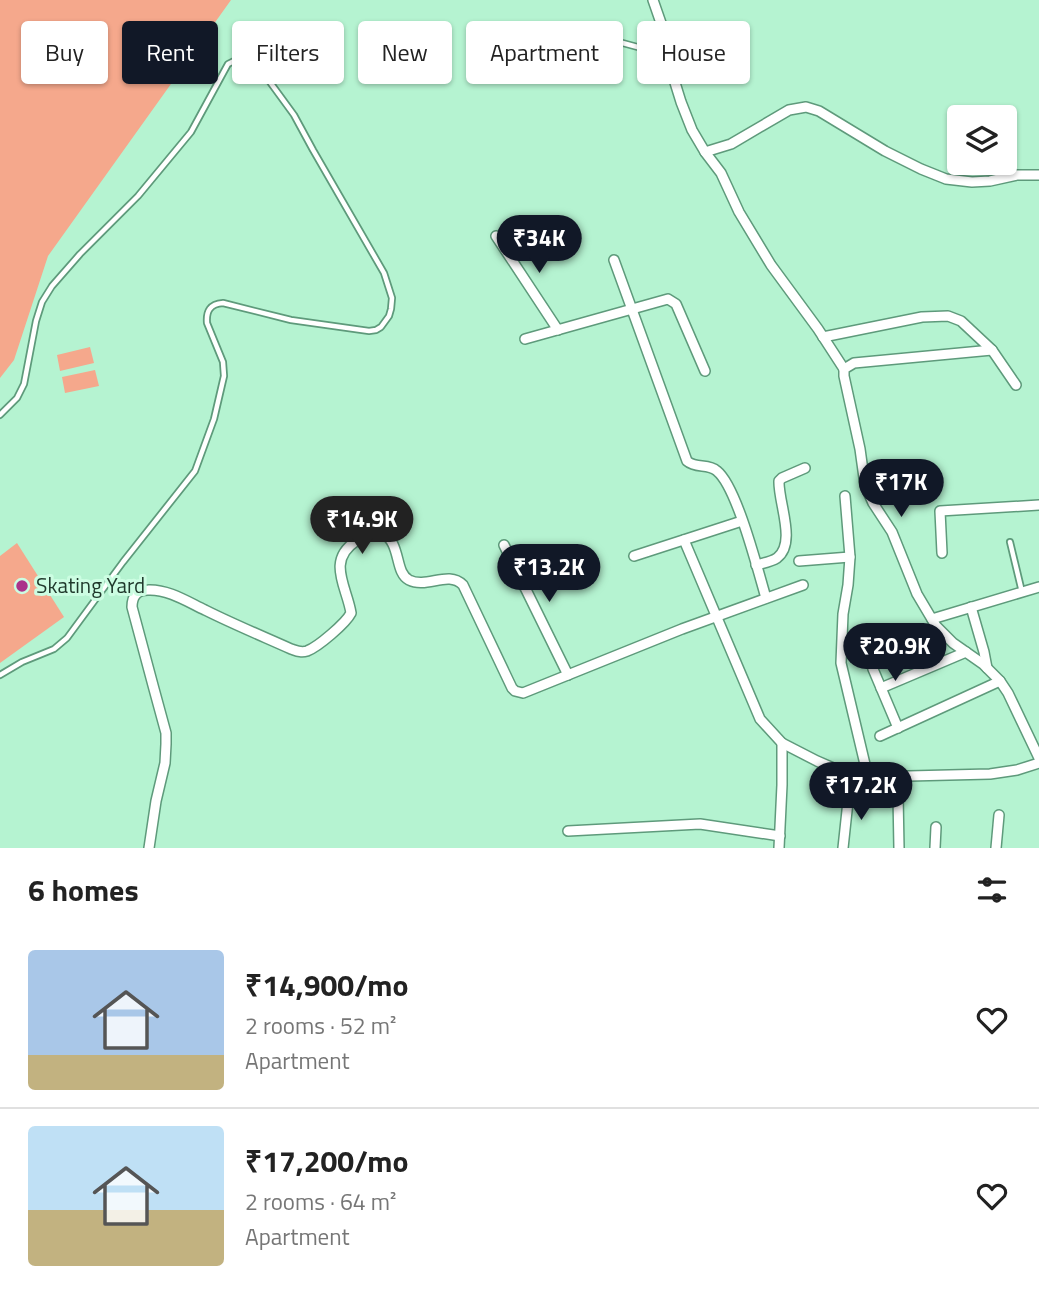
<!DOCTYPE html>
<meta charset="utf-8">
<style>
body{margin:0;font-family:"Titillium Web",sans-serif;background:#f2f2f2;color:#222;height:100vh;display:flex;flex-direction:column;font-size:26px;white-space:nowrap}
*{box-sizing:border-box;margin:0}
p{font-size:23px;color:#767676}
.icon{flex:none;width:38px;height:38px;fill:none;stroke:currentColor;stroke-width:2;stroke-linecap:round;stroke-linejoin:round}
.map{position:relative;height:848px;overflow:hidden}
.side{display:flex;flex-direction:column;background:#fff;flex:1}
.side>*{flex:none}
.banner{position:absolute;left:21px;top:21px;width:998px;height:63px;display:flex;gap:14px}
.buttons{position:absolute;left:947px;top:105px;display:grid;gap:14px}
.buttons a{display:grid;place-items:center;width:70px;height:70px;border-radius:7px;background:#fff;box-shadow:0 2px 5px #0004;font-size:35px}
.price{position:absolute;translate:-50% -60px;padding:0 16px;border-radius:24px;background:#111827;color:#fff;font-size:23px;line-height:46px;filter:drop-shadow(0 2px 4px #0008)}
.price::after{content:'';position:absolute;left:50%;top:42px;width:21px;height:16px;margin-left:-10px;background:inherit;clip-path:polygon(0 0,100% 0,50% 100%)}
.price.selected{background:#222;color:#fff}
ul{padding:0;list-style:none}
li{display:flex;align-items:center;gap:21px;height:175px;padding:0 28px}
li+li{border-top:2px solid #e0e0e0}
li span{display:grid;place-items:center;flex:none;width:196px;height:140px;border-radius:7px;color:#555}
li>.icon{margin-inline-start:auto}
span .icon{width:84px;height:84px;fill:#fffc;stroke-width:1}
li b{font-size:30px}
h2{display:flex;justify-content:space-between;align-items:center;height:84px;padding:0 28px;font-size:30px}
.chip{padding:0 24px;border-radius:7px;background:#fff;box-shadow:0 2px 5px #0004;font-size:24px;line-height:63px}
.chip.selected{background:#111827;color:#fff}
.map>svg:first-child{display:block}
</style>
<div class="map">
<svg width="1039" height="848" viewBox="0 0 1039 848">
<rect width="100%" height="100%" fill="#b5f3d1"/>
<g fill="#f5a88c">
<path d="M0,0H231L48,256L14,360L0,378Z"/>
<path d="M90,347L94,363L60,371L57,355Z"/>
<path d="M95,370L99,386L65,393L62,377Z"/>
<path d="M17,543L64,617L0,663V556Z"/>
</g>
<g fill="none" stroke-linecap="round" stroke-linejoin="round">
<defs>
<g id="service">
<path d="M591,53L619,42L667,55"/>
<path d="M0,415L17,398L24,384L36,321L42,302L52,286L80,254L138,196L191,132L228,64L238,59H244L250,60L259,67L294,115L313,150L384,273L392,298L391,309L389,316L381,327L376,330L369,331L291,320L223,303C210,304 206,311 207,323L223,362L224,376L214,419L195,471L123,562L67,638L54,649L22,662L0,675"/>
<path d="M1010,542L1022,592"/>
</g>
<g id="minor">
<path d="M653,0L661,23L672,73L681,102L692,130L705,152L721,173L739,212L771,265L818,329L844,369"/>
<path d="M705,152L731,144L789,110L806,107L819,111L885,151L921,169L946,179L972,182L990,181L1017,175H1039"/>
<path d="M496,236L558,330"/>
<path d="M614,260L687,461C696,469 708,463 717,471C737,487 758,571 766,598"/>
<path d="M823,337L922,317L948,316L961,321L992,350L1016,385"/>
<path d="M525,339L668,299L676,304L705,371"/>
<path d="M992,350L854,363L844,369V376L860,449L865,485L873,503L892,532L917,594L936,626L953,643L983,664L1000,681L1008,693L1039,758"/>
<path d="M845,496L850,557L848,585L843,614L841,663L868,777"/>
<path d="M684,540L760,719L782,743L817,761L847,774L868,777L990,774L1017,770L1039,763"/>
<path d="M504,545L568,675"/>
<path d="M942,553L940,511L1039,505"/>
<path d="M634,556L742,521"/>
<path d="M799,561L850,557"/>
<path d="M756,565C763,563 771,562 777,558C797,543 778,502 779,481L782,478L805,468"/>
<path d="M971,607L984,652L987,668"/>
<path d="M932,619L1039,587"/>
<path d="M868,647L873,669L898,728"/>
<path d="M881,688L966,652"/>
<path d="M880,736L1000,681"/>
<path d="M898,795L899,848"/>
<path d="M568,831L700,824L780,836"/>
<path d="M149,848L156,801L165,763L166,744V733L154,689L132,607C132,596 137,590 148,590C168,589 188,602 205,610C233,624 262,636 291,649C297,651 301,653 307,651C318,647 346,623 351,613C347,587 326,561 356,541C364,536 372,532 382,532C402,544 394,572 409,580C427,589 448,570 463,585L512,688L515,691L523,693L682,629L803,585"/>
<path d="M779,848L782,785V743"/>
<path d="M843,848L849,792"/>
<path d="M935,848L936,827"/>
<path d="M996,848L999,815"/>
</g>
</defs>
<use href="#service" stroke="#5e9a7b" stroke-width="8"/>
<use href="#minor" stroke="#5e9a7b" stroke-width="12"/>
<use href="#service" stroke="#fff" stroke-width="4.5"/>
<use href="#minor" stroke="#fff" stroke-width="9"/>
</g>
<circle fill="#aa338a" stroke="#ccfde2" stroke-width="2.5" cx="22" cy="586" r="7"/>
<g text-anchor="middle" stroke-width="6" stroke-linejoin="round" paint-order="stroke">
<g font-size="21" fill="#1f382b" stroke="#ccfde2" text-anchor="start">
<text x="36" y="593">Skating Yard</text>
</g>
</g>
</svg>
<div class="buttons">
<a><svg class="icon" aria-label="layers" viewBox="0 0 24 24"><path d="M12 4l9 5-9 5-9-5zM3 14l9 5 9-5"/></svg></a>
</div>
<b class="price" style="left:539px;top:275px">₹34K</b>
<b class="price" style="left:901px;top:519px">₹17K</b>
<b class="price selected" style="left:362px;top:556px">₹14.9K</b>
<b class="price" style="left:549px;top:604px">₹13.2K</b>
<b class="price" style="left:895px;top:683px">₹20.9K</b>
<b class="price" style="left:861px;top:822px">₹17.2K</b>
<div class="banner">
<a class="chip">Buy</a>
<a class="chip selected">Rent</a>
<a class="chip">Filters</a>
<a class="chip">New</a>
<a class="chip">Apartment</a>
<a class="chip">House</a>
</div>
</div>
<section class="side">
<h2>6 homes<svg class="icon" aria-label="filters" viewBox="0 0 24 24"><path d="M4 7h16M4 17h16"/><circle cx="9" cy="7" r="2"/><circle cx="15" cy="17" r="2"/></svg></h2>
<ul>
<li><span style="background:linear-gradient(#a9c7e8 75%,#c2b280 0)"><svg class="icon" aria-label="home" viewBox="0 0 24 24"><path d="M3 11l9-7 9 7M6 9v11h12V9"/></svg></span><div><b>₹14,900/mo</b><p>2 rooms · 52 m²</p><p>Apartment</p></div><svg class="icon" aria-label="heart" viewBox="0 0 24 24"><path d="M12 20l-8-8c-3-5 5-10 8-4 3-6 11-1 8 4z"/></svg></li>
<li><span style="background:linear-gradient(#bfe0f5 60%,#c2b280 0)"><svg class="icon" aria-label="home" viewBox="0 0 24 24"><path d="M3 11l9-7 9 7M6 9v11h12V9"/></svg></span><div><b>₹17,200/mo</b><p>2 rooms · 64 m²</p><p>Apartment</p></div><svg class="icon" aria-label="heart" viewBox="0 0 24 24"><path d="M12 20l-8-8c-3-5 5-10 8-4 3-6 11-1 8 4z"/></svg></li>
</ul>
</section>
